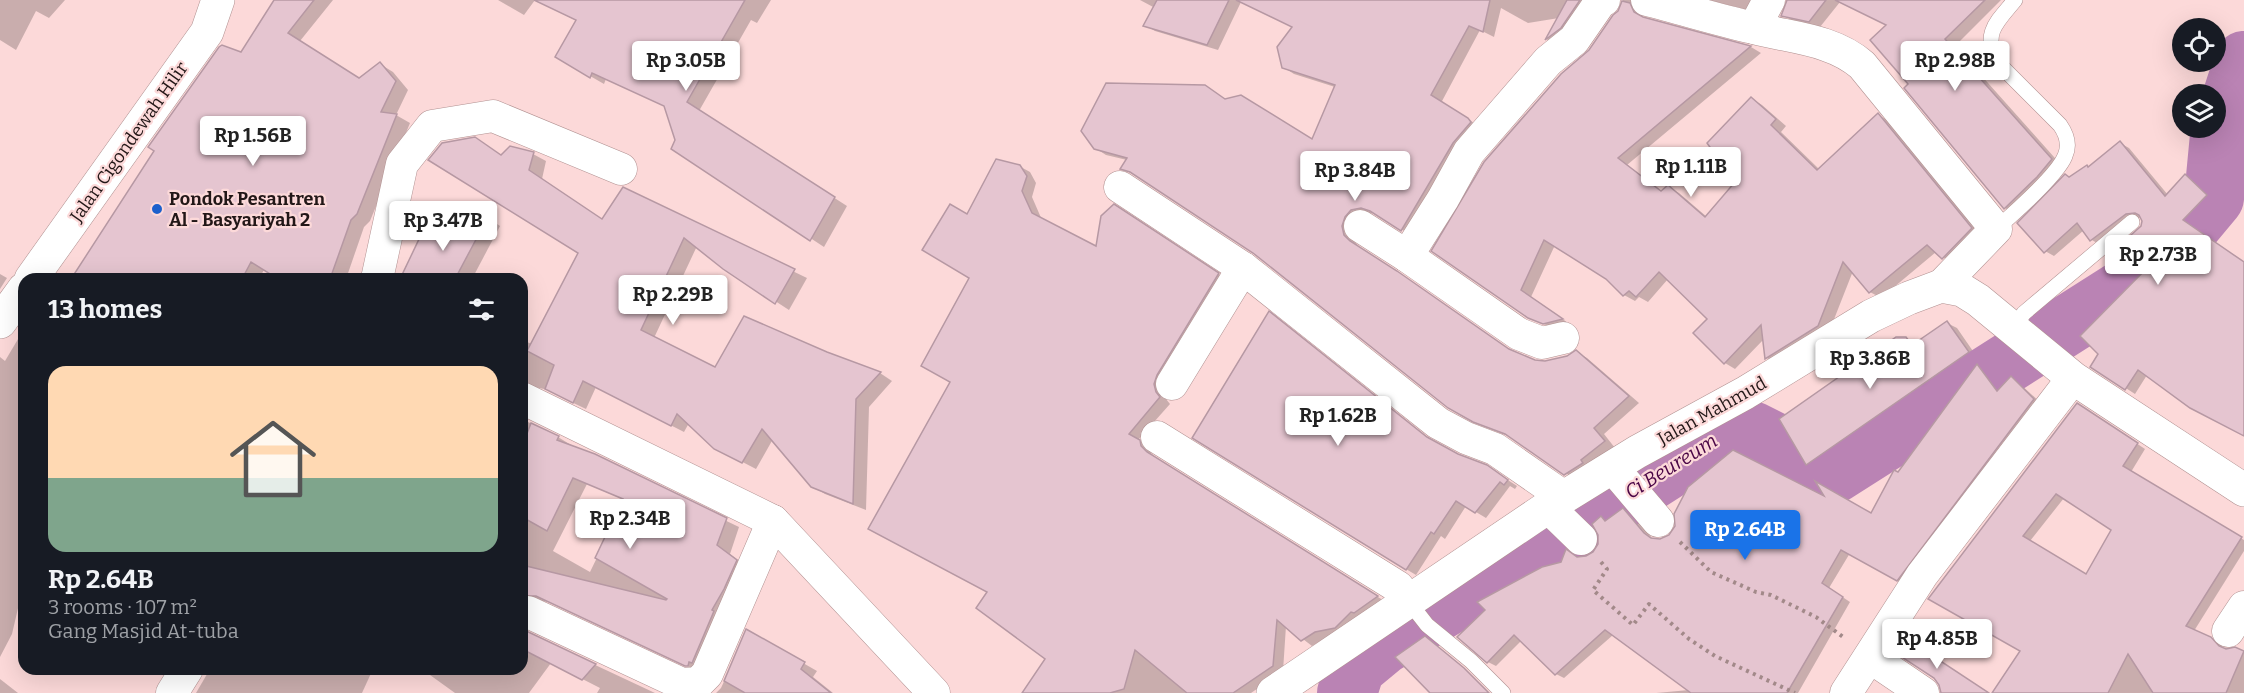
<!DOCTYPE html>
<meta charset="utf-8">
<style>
body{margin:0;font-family:Bitter,serif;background:#20242c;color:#f1f3f6;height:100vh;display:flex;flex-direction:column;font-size:22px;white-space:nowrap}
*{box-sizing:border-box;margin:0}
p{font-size:20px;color:#9ea1a6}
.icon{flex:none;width:33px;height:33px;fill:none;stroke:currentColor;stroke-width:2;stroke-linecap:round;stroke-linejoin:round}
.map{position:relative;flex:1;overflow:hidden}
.details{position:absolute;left:18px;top:273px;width:510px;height:402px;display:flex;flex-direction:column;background:#171b24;border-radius:18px;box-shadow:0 6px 24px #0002}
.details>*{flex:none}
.controls{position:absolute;left:2172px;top:18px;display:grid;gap:12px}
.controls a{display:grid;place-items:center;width:54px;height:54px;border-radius:50%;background:#171b24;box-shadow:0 6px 24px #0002;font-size:30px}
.price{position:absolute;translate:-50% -51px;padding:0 14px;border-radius:6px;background:#fff;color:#222;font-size:20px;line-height:39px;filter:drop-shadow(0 2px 3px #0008)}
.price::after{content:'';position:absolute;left:50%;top:36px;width:18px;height:14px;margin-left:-9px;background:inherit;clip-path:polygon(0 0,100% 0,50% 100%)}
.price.selected{background:#1a73e8;color:#fff}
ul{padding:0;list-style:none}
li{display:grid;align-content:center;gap:12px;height:318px;padding:0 30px}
li span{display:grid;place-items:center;height:186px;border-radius:18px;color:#555}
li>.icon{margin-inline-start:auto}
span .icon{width:108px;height:108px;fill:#fffc;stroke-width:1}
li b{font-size:26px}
h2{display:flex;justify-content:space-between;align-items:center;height:72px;padding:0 30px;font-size:26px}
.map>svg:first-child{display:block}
</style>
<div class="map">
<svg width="2244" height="693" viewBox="0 0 2244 693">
<rect width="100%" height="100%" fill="#fcd9d9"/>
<g fill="#0003" fill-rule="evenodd">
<path d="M0,0H65L49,18L36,11L16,50L0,40Z"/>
<path d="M276,0H333L300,41L360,80L380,64L393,72L408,90L396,115L410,123L370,221L364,227L346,279H281L265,268L259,279H73L241,54Z"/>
<path d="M498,0H771L757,23L751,20L699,111L847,206L824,247L673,148L677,140L665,106L606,79L604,84L557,57L577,21L535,0L524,15Z"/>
<path d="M1140,0H1595L1557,45L1547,40L1559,18L1528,23L1501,8L1494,37L1480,30L1441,103L1479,126L1413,236L1373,213L1362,216L1352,233L1355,242L1361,249L1513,352L1535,361L1546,362L1568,357L1576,352L1587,358L1639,403L1604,434L1615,448L1576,480L1513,438L1486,427L1449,407L1254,252L1140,177L1122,169L1127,160L1106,155L1095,148L1226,100L1313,141L1335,87L1294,74L1283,67L1294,28L1241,2L1218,50L1155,31L1145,25L1155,8Z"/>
<path d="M1623,0H1641L1640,13L1645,19L1751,47L1761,53L1627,165L1663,192L1668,187L1679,193L1707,217L1737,183L1751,98L1762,105L1786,126L1781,132L1820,170L1878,115L1889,121L1982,235L1953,264L1936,252L1881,298L1870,292L1853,271L1829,332L1777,364L1767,358L1764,339L1735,369L1725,363L1709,319L1668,279L1648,302L1639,297L1635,301L1624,295L1607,278L1555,245L1531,297L1571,325L1555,329L1528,317L1433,251L1590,52L1619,12Z"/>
<path d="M1709,0H1764L1756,12Z"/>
<path d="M1789,0H2001L1955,46L2062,166L2016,214L2005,208L1910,84L1888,25L1840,2L1820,27L1793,21L1783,15Z"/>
<path d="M2244,107V141L2228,131Z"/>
<path d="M2120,143L2129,148L2168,195L2186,176L2194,181L2215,200L2190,226L2244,263V435L2147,375L2135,394L2092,366L2151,266L2142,227L2143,221L2142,217L2135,219L2100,245L2092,240L2084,230L2054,256L2045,251L2070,178L2089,168Z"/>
<path d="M533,154L546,161L542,179L603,221L623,189L807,278L789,310L724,268L697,246L654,338L715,369L827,354L880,373L892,381L869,407L866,510L825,494L812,486L773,439L756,469L729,455L689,423L684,432L596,387L586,409L544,389L534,387L522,394V340L532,344L580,253L502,156Z"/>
<path d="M1019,166L1030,172L1036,183L1032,197L1042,220L1097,248L1124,212L1228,280L1164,391L1166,399L1170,404L1138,440L1150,447L1151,453L1158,460L1386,602L1312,646L1286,626L1283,671L1251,693H1024L1047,659L989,592L952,382L971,278L968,216Z"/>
<path d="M488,218L500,226L472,279H402L422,236Z"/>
<path d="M0,274L7,278L0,289Z"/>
<path d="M1279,319L1436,444L1497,473L1517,486L1515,489L1510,486L1486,518L1466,506L1445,539L1441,536L1416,575L1406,569Z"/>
<path d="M1947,323L1957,328L1977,357L1817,469L1807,464L1906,339L1916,345Z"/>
<path d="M24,329V596L19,604L12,634L0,657V357L5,361Z"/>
<path d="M1978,366L1986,370L2000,390L2011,378L2019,383L2042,404L1905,585L1850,553L1829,588L1850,602L1798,693H1656L1689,690L1613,635L1564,678L1556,674L1522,640L1496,666L1488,662L1577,558H1587L1595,553L1600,544L1601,518L1607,522L1623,510L1631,514L1653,539L1660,540L1828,500L1871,515L1898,474Z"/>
<path d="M2085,409L2145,449L2131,472L2244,540V551L2194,631L2220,644L2225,650L2235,649L2244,653V693H1994L2022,650L1930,598ZM2064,498L2113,530L2086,575L2030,541Z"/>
<path d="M522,419L558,437L571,445L570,446L739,527L730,554L749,568L700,672L550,602L540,601L523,622L529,634L655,693H597L600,688L551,663L529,693H455L430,675L436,669H522ZM587,484L625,500L590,572L553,551Z"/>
<path d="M747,631L817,671L813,677L833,693H716L721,688Z"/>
<path d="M210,669H373L362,693H196Z"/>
<path d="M0,679L18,693H0Z"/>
</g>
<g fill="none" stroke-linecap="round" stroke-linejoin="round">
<path stroke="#ba83b4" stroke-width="60" d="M1347,693L1355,668L1384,644L1598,514L1731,429L1752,431L1835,473L2154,270L2214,198L2220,135L2244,61"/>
</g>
<g fill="#e5c5d0" stroke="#b698a3" stroke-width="1.5" fill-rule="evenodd">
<path d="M274,0H314L288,33L359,78L380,62L396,81L381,112L397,114L357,214L351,220L330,279H278L251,262L242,279H71L154,151L148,147L219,47L222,45L241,52Z"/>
<path d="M534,0H745L687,102L835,197L810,241L671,149L675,140L664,106L592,73L590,78L555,57L576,20Z"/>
<path d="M1157,0H1229L1207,45L1143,26Z"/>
<path d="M1236,0H1490L1483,32L1469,26L1431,95L1468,118L1471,122L1453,143L1401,231L1370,211L1361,208L1351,210L1345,217L1342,226L1344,235L1350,241L1397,271L1509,349L1535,360L1545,361L1567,356L1576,350L1629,396L1594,428L1605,441L1581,460L1583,463L1564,475L1505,434L1473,422L1448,408L1253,253L1130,172L1120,169L1127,158L1094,149L1081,131L1106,83L1205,85L1225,99L1241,95L1312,139L1335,85L1282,68L1277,47L1292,27Z"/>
<path d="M1567,0H1580L1561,28L1545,40Z"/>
<path d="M1787,0H1826L1809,22L1781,16Z"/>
<path d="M1835,0H1985L1945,39L2052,159L2037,177L2004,209L1904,88L1908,84L1870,40L1886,25Z"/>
<path d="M1622,1L1630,3L1634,12L1643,17L1751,46L1618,158L1661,191L1668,185L1705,217L1735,182L1707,143L1751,97L1776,119L1771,125L1817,170L1878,113L1972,228L1942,259L1927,245L1869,293L1843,262L1818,326L1765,359L1761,325L1724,364L1693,333L1707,319L1659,272L1636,297L1629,291L1623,296L1606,279L1544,240L1521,290L1563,319L1543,324L1528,318L1431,251L1484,162L1561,74L1589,50L1613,15L1618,11Z"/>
<path d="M475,137L501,155L510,146L534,152L529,170L602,219L623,187L795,269L775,304L723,269L684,238L641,330L715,367L744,316L827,352L881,372L856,399L853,504L811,487L762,429L742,463L714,449L677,414L671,426L583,381L573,403L545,389L554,365L527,351L578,253L428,160L442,143Z"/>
<path d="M2120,141L2165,196L2185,174L2207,195L2183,220L2244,262V436L2190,408L2138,370L2125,390L2090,367L2098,354L2080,336L2149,266L2123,242L2141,226L2142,221L2139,215L2135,213L2126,214L2090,241L2077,223L2044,253L2017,223L2065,174L2069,177L2087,165L2088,167Z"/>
<path d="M996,159L1020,165L1027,176L1022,191L1032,213L1096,246L1101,216L1114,204L1219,273L1157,375L1154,384L1156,392L1160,397L1129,434L1140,440L1141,446L1147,452L1378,596L1354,613L1351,612L1335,628L1315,632L1301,641L1277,620L1273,666L1233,693H1187L1135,650L1124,689L1110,693H1022L1045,659L976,608L987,592L868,529L950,382L921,366L969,278L922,250L950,204L967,214Z"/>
<path d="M488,217L455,279H400L421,235Z"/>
<path d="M1269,311L1427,437L1458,454L1487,465L1508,480L1504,485L1500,482L1475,513L1456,501L1434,534L1431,532L1406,570L1192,438Z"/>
<path d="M1947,321L1969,352L1806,465L1779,419L1896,337H1906L1912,345Z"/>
<path d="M1977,364L1997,391L2011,376L2034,399L1897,581L1841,550L1822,583L1843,597L1787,693H1691L1605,630L1555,675L1514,635L1487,663L1457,637L1485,610L1477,602L1542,567L1561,562L1566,549L1577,557L1586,556L1593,552L1598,544V535L1592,524L1601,516L1605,521L1623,508L1644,533L1651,538L1660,539L1669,535L1675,526L1674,514L1688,487L1733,450L1824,496L1815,481L1871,513L1894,470L1898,472Z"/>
<path d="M2077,403L2138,443L2123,466L2242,537L2186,626L2211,637L2219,646L2226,649L2235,647L2244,651L2226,693H2153L2128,654L2108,693H1992L2020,651L1928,599ZM2056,494L2111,530L2086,574L2023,536Z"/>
<path d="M531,423L559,436L557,440L595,454L727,518L717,545L737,560L724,589L712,610L714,611L692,663L689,662L688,666H685L536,596H522V565L666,600L667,599L595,558L623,499L573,478L547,531L522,517V447Z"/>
<path d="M522,629L596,664L582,680L522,649Z"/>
<path d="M746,629L805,662L801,669L831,693H745L724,681Z"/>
<path d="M1425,636L1464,668L1489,693H1430L1395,657Z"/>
<path d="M1904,637L1989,693H1941L1939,685L1934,678L1894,652Z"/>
</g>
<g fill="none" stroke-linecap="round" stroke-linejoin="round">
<defs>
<g id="service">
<path d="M1996,229C2012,215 2058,174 2065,156C2070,145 2067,135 2060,125L1996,61C1983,32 1997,22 2015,0"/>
<path d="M2013,328L2024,313L2132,222"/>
<path d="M1409,602L1427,625L1471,661L1503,693"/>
</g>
<g id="minor">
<path d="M1647,0C1683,9 1718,20 1754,28C1791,38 1832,39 1862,65L1996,229L1941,286"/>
<path d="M1754,28L1769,0"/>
<path d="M1120,187L1243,268L1438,423L1466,438L1495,449L1564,497"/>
<path d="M1360,226L1407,256L1519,334L1542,343L1563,338"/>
<path d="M1407,256L1443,199L1469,152L1548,61L1574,40L1601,1L1604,0"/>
<path d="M377,279L402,164L432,126L493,116L621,169"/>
<path d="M1172,384L1243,268"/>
<path d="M522,398L773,521L934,693"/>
<path d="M1157,437L1398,587L1409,602"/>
<path d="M1613,468L1658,521"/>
<path d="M1548,507L1581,539"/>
<path d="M528,612L682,684L698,683L707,674L773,521"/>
<path d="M2228,631L2244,607"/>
<path d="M1870,657L1923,693"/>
<path d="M172,693L187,669"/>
<path d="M1846,693L1922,575L2073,378"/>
</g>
<g id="tertiary">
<path d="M31,279L207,32L218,0"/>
<path d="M0,322L24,289"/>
<path d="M1273,693L1548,507L1637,452L1745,393L1871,316L1909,298L1941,286L1962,290L1978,300L2073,378L2244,490"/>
</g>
</defs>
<use href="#service" stroke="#b19191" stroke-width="16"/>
<use href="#minor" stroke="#b19191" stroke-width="33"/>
<use href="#tertiary" stroke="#b19191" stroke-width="34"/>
<g stroke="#a28989" stroke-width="4" stroke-dasharray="3 4.5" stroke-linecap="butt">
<path d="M1680,542L1711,572L1756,592L1771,595L1816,617L1843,637"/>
<path d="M1601,562L1607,569L1593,590L1633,625L1649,604L1689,639L1715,656L1795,693"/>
</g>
<use href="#service" stroke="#fff" stroke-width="15"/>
<use href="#minor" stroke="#fff" stroke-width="32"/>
<use href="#tertiary" stroke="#fff" stroke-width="33"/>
</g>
<circle fill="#1c60cc" stroke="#fcd9d9" stroke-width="2" cx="157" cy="209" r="6"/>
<g text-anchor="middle" stroke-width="4.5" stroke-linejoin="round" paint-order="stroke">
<g font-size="18" fill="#221717" stroke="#fcd9d9">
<text transform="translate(129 142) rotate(-55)" y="6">Jalan Cigondewah Hilir</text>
<text transform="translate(1712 411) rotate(-29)" y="6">Jalan Mahmud</text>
</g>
<g font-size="18" font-weight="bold" fill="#221717" stroke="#fcd9d9" text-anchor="start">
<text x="169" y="205">Pondok Pesantren<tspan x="169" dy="21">Al - Basyariyah 2</tspan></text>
</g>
<g font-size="20" font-style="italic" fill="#4a0546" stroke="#fcd9d9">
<text transform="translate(1671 466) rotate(-32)" y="7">Ci Beureum</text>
</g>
</g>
</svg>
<div class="controls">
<a><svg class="icon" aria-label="locate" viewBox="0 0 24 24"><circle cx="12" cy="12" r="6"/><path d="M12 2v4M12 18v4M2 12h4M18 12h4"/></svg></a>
<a><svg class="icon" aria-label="layers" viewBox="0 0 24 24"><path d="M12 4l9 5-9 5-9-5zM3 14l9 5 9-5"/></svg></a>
</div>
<b class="price" style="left:686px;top:92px">Rp 3.05B</b>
<b class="price" style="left:1955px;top:92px">Rp 2.98B</b>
<b class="price" style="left:253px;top:167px">Rp 1.56B</b>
<b class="price" style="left:1691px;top:198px">Rp 1.11B</b>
<b class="price" style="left:1355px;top:202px">Rp 3.84B</b>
<b class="price" style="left:443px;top:252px">Rp 3.47B</b>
<b class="price" style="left:2158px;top:286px">Rp 2.73B</b>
<b class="price" style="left:673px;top:326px">Rp 2.29B</b>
<b class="price" style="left:1870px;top:390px">Rp 3.86B</b>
<b class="price" style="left:1338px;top:447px">Rp 1.62B</b>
<b class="price" style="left:630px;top:550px">Rp 2.34B</b>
<b class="price selected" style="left:1745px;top:561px">Rp 2.64B</b>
<b class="price" style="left:1937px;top:670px">Rp 4.85B</b>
<section class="details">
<h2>13 homes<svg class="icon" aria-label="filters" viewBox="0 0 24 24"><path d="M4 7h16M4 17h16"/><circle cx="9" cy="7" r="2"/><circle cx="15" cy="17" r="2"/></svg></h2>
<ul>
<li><span style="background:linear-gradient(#ffd9b3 60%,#7fa58c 0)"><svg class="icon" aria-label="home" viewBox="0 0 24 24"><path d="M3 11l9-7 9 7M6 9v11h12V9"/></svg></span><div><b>Rp 2.64B</b><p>3 rooms · 107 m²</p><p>Gang Masjid At-tuba</p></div></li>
</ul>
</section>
</div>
